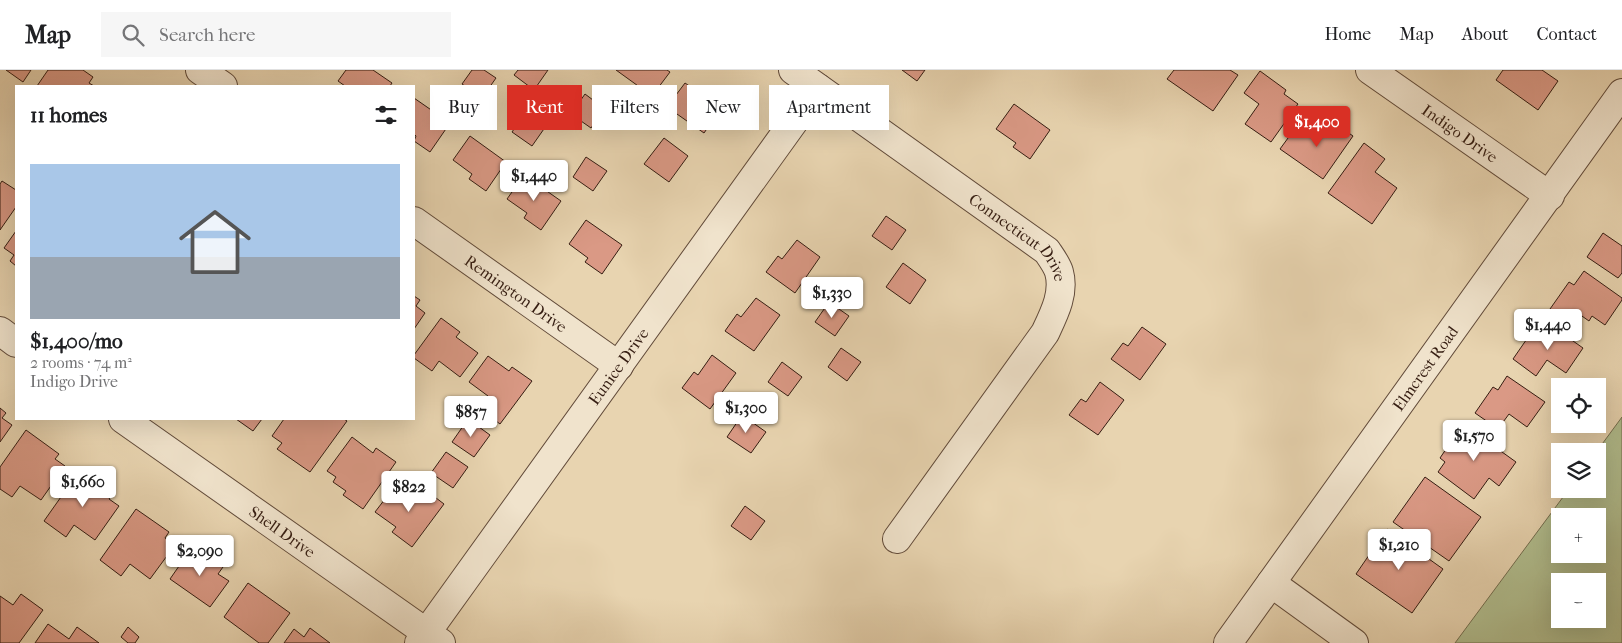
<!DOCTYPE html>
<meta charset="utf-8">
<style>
body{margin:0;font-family:"IM FELL French Canon",serif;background:#f6f6f6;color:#202124;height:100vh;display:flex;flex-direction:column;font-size:19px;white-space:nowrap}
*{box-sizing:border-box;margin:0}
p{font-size:16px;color:#757577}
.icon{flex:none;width:28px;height:28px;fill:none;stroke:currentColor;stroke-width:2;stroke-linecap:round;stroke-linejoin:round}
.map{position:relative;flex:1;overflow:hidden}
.sheet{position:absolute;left:15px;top:15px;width:400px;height:335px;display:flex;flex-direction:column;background:#fff;border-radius:0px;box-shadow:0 5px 20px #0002}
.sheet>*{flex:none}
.banner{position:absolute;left:430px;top:15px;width:475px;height:45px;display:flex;gap:10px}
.fabs{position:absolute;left:1551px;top:308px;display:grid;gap:10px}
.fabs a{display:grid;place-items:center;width:55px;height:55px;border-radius:0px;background:#fff;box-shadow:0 5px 20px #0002;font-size:25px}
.price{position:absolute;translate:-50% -42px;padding:0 11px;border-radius:5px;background:#fff;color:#222;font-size:16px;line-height:32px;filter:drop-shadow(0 1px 2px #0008)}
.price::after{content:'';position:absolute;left:50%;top:30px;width:15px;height:11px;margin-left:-8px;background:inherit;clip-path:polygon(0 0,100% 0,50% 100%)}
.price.current{background:#d93025;color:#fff}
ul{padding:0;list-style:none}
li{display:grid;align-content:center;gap:10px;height:265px;padding:0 15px}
li span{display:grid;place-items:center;height:155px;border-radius:0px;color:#555}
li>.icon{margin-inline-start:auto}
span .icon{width:90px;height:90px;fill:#fffc;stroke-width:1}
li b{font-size:21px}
h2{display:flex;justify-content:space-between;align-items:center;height:60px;padding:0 15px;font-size:21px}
.tag{padding:0 18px;border-radius:0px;background:#fff;box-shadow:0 5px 20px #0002;font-size:18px;line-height:45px}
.tag.current{background:#d93025;color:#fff}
header{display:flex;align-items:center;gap:30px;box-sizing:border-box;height:70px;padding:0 25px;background:#fff;border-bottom:1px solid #e0e0e0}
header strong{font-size:24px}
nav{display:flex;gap:28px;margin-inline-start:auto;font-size:18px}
.search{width:350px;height:45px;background:#f6f6f6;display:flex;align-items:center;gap:12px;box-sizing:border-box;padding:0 18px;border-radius:0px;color:#757577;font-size:19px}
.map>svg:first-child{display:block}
</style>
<header>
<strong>Map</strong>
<div class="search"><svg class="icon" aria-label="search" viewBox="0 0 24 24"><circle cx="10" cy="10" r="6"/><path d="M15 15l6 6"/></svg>Search here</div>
<nav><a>Home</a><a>Map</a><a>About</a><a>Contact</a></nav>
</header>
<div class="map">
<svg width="1622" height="573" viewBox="0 0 1622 573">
<rect width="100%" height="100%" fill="#e8d4b0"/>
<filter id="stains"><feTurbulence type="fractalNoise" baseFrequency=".004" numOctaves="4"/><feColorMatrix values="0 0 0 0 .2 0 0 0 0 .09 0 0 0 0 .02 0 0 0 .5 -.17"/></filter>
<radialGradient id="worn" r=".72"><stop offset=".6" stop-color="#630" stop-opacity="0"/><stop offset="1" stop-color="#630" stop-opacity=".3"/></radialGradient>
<path fill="#b1be8f" stroke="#736e50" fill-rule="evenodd" d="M1622,347V573H1455L1569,419H1598L1597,381ZM1560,446H1598V484H1560ZM1560,511H1598V549H1560Z"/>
<g fill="#da9985" stroke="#351d12">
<path d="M6,0H31L23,12Z"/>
<path d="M48,0H83L93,7L89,13L94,16H37Z"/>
<path d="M346,0H373L392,13L390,16H345L338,11Z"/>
<path d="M472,0H484L496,8L482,28L462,14Z"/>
<path d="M518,0H548L534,20L514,5Z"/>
<path d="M616,0H667L670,2L652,26Z"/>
<path d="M902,0H925L917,11Z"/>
<path d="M1174,0H1230L1238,5L1213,41L1167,9Z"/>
<path d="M1503,0H1542L1558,11L1538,40L1496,10Z"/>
<path d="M1260,1L1286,20L1284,24L1298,34L1271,72L1245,54L1259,34L1244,23Z"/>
<path d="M685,13L704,26L708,22L724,34L704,63L667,37Z"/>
<path d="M585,24L605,39L591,58L571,44Z"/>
<path d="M414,28L450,53L430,82L414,71L416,66L414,64Z"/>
<path d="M1014,34L1050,60L1030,89L1013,77L1016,73L996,59Z"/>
<path d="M526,42L546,56L532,76L512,62Z"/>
<path d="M1333,52L1353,66L1323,109L1280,79L1299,53L1321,69Z"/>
<path d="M470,66L506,92L486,121L469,109L472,104L453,90Z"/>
<path d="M664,68L688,86L669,112L644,94Z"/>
<path d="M1364,73L1385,89L1375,102L1397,118L1372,154L1328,123Z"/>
<path d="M586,87L607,101L593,121L573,107Z"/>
<path d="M524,105L561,131L541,160L524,148L527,143L507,129Z"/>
<path d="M2,111L16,120V137L0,160V114Z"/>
<path d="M886,146L906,160L892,180L872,166Z"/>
<path d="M586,150L622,175L602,204L585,192L588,188L569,174Z"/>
<path d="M16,161V196L10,191L14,185L4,178Z"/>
<path d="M1603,163L1622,176V203L1618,208L1587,187Z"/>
<path d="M797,170L820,187L795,223L766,202L778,186L782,189Z"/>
<path d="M903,193L926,210L910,234L886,217Z"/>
<path d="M1584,201L1622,228V230L1605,255L1592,246L1589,251L1579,244L1572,254L1550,239L1569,212L1574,215Z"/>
<path d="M414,226L420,230L416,236L425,243L414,259Z"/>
<path d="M756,228L780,245L754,281L725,261L737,244L741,247Z"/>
<path d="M829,232L849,246L835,266L815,252Z"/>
<path d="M441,248L460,262L456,267L478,283L460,307L439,291L432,301L414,288V285Z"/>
<path d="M1546,252L1583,278L1566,303L1547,290L1536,306L1513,289L1531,263L1536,266Z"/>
<path d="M1142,257L1166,274L1140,310L1111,289L1123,273L1128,276Z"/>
<path d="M841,278L861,292L847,311L828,297Z"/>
<path d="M712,285L736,303L710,339L682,318L694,302L698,305Z"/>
<path d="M488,286L509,301L512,297L532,311L500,354L479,338L488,326L469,312Z"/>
<path d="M782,292L802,307L788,326L768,312Z"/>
<path d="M1507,306L1545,332L1527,357L1509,344L1498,359L1475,343L1493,317L1498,320Z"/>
<path d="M1100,312L1124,330L1098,365L1069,345L1081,329L1086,332Z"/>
<path d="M0,338L6,343L2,348L12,355L0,372Z"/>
<path d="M742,345L766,362L751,383L727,367Z"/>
<path d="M236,349H262L253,361Z"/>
<path d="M284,349H344L347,351L310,402L277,379L282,373L272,366Z"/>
<path d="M468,349L490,365L474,387L452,372Z"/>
<path d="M1463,354L1516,392L1499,416L1489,408L1474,429L1438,402L1445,392L1440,388Z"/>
<path d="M26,360L59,384L55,389L65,396L41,430L20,416L12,427L0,419V397Z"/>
<path d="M352,367L373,383L376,378L396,392L363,439L343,425L346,421L333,412L336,407L327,401Z"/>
<path d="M446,382L468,397L453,418L431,403Z"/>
<path d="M80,400L113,423L109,429L119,436L95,470L74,455L66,467L44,451Z"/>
<path d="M1425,407L1481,447L1449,491L1393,452Z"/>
<path d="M395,416L414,430L423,418L444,434L412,477L392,462L396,457L375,442Z"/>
<path d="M745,436L765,451L751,470L731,456Z"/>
<path d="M136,439L169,462L165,468L175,475L150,509L130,494L121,506L100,490Z"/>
<path d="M1387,459L1443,499L1412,543L1356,504Z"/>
<path d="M193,476L223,497L218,504L229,511L210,537L170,509Z"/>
<path d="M248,513L290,543L268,573H259L224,547Z"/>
<path d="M21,524L43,540L19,573H0V526L13,535Z"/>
<path d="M48,554L69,569L77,557L99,573H35Z"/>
<path d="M128,557L139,567L135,573H128L121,567Z"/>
<path d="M310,558L330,573H284L294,559L304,567Z"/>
</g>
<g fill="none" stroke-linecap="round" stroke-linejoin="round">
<defs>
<g id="minor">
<path d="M200,0L223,16"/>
<path id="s1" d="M793,0L1047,181C1051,187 1057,195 1059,202C1065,223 1054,244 1045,263L897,469"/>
<path id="s2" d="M1370,0L1550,126"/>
<path id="s3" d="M414,151L619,296"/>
<path d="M0,261L16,273"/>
<path id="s4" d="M123,349L441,573"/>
<path d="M1271,513L1354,573"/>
<path id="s5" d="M419,573L818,18"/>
<path id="s6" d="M1228,573L1622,23"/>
</g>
</defs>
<use href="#minor" stroke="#624b3a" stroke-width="30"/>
<use href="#minor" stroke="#f0e3cc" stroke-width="28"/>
</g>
<g text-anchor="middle" stroke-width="5" stroke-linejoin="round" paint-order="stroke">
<g font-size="16" fill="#351d12" stroke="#f0e3cc">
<text dy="6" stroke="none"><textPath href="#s2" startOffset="110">Indigo Drive</textPath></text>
<text dy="6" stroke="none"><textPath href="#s1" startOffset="282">Connecticut Drive</textPath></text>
<text dy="6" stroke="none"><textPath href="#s3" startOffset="125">Remington Drive</textPath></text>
<text dy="6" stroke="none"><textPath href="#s5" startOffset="341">Eunice Drive</textPath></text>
<text dy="6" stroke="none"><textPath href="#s6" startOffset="338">Elmcrest Road</textPath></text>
<text dy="6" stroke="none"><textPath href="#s4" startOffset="195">Shell Drive</textPath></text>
</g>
</g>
<rect width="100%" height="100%" filter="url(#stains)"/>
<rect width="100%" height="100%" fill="url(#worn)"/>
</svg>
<div class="fabs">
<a><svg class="icon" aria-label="locate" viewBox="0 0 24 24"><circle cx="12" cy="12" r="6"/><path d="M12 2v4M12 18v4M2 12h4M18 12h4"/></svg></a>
<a><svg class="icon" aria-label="layers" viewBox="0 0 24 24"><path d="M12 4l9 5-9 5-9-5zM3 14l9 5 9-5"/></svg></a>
<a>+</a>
<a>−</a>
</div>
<b class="price current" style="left:1317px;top:78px">$1,400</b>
<b class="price" style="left:534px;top:132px">$1,440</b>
<b class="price" style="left:832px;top:249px">$1,330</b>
<b class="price" style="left:1548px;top:281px">$1,440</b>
<b class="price" style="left:746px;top:364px">$1,300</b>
<b class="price" style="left:471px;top:368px">$857</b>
<b class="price" style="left:1474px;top:392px">$1,570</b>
<b class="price" style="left:83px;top:438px">$1,660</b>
<b class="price" style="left:409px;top:443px">$822</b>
<b class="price" style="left:1399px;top:501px">$1,210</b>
<b class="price" style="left:200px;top:507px">$2,090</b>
<div class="banner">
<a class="tag">Buy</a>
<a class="tag current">Rent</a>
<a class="tag">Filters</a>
<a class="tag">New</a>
<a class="tag">Apartment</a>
</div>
<section class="sheet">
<h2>11 homes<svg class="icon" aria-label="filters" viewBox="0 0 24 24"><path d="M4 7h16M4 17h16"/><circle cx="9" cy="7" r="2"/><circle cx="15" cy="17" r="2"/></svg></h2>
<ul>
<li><span style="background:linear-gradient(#a9c7e8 60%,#9aa5b1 0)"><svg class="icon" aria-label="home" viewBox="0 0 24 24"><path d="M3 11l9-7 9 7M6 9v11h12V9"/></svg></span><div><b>$1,400/mo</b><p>2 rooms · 74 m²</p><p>Indigo Drive</p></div></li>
</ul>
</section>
</div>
